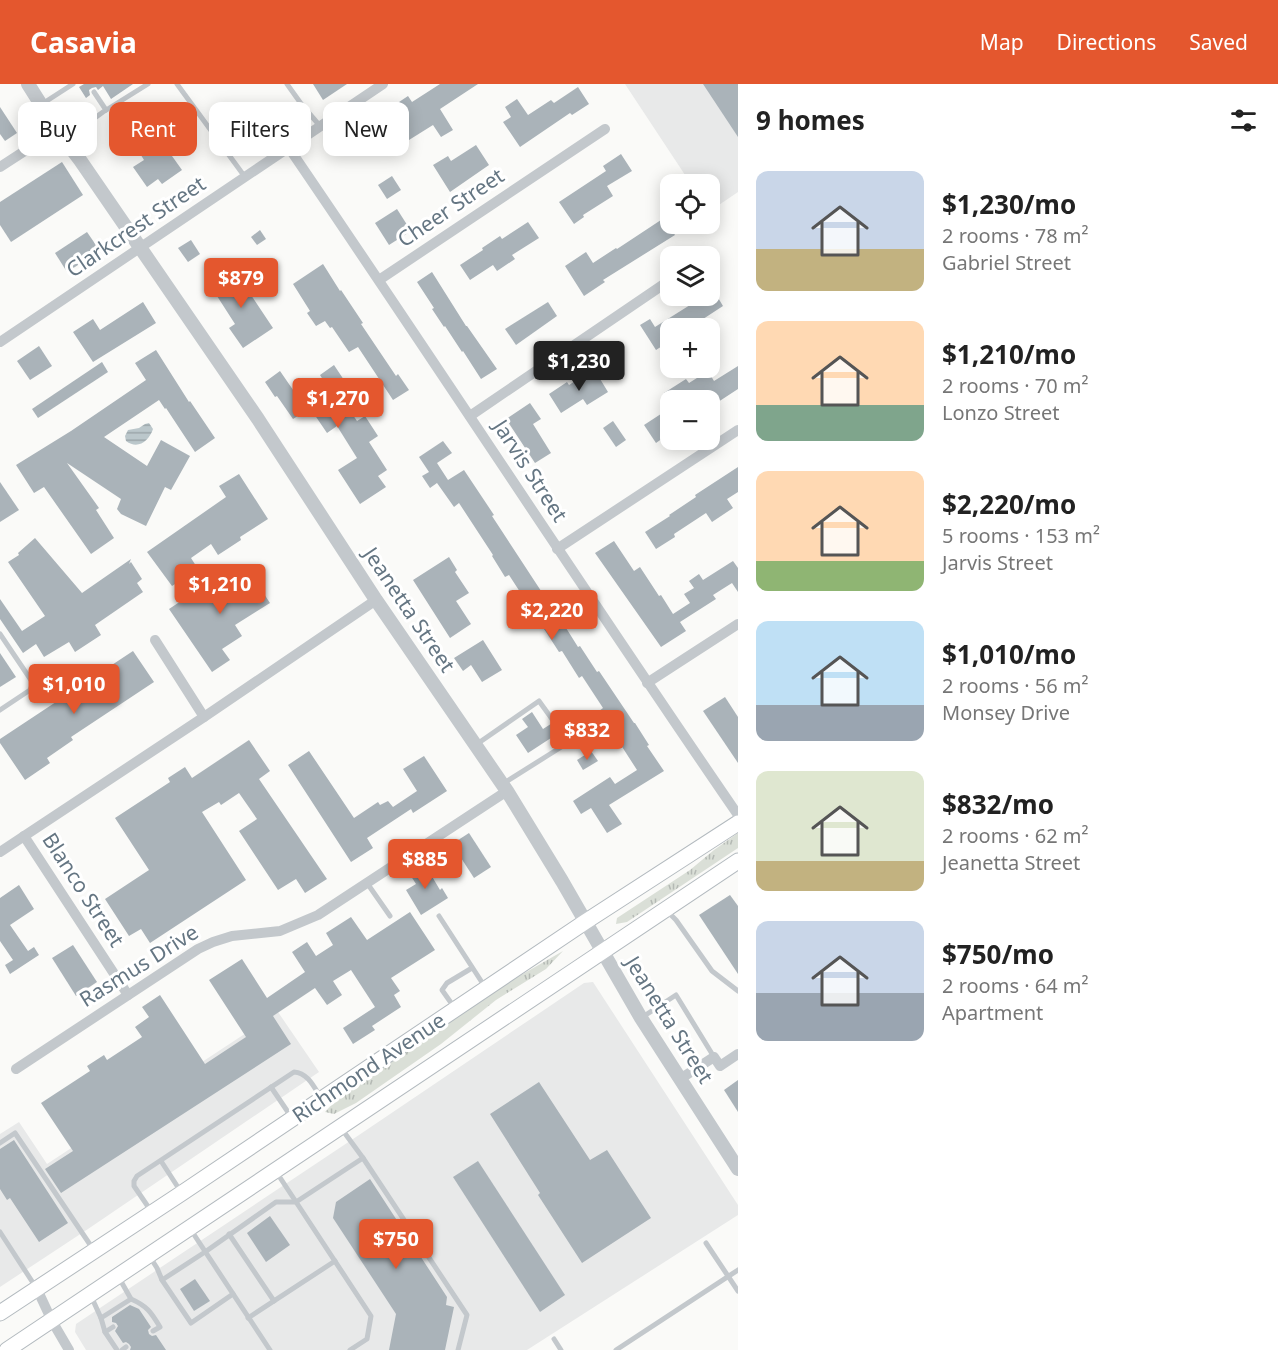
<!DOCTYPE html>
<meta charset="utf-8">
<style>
body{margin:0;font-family:"Noto Sans",sans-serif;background:#f2f2f2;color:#222;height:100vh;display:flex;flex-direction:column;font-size:22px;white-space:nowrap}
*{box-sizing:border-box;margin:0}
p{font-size:20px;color:#767676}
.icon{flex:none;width:33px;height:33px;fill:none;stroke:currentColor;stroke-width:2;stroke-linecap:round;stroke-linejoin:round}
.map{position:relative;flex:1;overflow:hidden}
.panel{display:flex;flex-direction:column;background:#fff;width:540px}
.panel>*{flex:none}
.banner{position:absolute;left:18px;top:18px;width:570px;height:54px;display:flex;gap:12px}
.fabs{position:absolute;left:660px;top:90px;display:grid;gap:12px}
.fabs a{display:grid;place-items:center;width:60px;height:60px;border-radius:12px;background:#fff;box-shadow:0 3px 15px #0003;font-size:30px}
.price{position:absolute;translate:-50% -51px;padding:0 14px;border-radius:6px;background:#e4572e;color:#fff;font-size:20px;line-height:39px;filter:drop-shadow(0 2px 3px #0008)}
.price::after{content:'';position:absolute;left:50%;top:36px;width:18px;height:14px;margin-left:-9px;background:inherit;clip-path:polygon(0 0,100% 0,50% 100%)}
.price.current{background:#222;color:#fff}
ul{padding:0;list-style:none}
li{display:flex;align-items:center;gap:18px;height:150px;padding:0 18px}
li span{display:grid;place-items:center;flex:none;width:168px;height:120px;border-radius:12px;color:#555}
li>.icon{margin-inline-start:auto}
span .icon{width:72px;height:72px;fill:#fffc;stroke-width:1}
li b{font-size:26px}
h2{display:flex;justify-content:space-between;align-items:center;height:72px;padding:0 18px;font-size:26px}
.pill{padding:0 21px;border-radius:12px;background:#fff;box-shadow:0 3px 15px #0003;font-size:21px;line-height:54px}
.pill.current{background:#e4572e;color:#fff}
header{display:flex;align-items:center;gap:36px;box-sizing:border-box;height:84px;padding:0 30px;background:#e4572e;color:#fff}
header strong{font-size:28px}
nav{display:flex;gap:33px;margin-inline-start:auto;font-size:21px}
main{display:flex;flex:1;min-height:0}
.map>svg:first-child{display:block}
</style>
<header>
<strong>Casavia</strong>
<nav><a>Map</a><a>Directions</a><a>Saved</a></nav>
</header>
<main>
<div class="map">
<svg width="738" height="1266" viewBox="0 0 738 1266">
<defs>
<pattern id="grass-tufts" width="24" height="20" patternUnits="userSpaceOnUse" patternTransform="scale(1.5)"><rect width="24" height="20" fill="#dadfd7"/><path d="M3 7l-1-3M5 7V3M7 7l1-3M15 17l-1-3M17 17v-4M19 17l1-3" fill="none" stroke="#b4b9b4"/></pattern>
<pattern id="water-rules" width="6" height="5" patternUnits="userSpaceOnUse" patternTransform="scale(1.5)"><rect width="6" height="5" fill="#bbc7cb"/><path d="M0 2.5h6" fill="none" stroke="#9ca6aa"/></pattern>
</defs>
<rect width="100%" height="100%" fill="#fafaf8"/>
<g fill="#e8e9e9">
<path d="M625,0H738V108L710,127V100H691Z"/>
<path d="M593,898L738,1121V1131L527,1266H86L75,1248L76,1240L359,1051L584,899Z"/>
<path d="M278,928L319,988L88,1145L0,1203V1050L19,1038L47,1080Z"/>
</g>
<g fill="url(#grass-tufts)">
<path d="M738,749V764L627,838L616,840L617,834L690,786L714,766Z"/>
<path d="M563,867L546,885L496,916L441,960L356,1019L334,1030L325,1028L342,1010L500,903Z"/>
</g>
<path fill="url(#water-rules)" d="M149,339L153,345C149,357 138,366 126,357L125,352L128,346L139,344L145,340Z"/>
<g fill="#aab3b9">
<path d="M84,0H133L111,15L103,2L98,6L96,3L92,4L89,6L90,11L86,14L79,3Z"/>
<path d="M313,0H347L323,16Z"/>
<path d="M440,0H478L440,25L453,46L441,53L433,41L409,56L401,45L382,57L373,43L402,24L399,18L408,12L412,18Z"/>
<path d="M703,0H738V53Z"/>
<path d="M578,3L589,20L572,31L570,29L520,63L503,38L511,33L505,23L517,15L528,31L551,16L554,19Z"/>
<path d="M0,23L17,49L5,57L0,50Z"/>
<path d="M170,35L188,61L172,72L182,86L162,100L158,95L147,103L133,83L144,76L134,60Z"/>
<path d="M476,61L489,81L450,108L433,81L448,72L451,77Z"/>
<path d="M621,70L632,87L607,102L613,112L583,131L584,133L574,140L559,118L606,87L603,82Z"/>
<path d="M62,78L83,111L11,158L0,141V118Z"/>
<path d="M392,92L401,106L387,115L378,101Z"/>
<path d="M397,125L411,147L389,161L375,139Z"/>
<path d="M664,134L675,151L603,196L605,198L584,212L565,182L586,168L593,179L616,164L617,165Z"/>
<path d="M528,138L539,154L512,171L515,175L497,187L493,181L470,196L460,181L483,166L482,164L500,152L502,155Z"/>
<path d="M260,146L266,155L257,161L251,153Z"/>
<path d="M87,148L100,167L67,188L55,169Z"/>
<path d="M191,156L200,170L188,178L178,164Z"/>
<path d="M323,180L340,207L341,206L363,239L361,240L396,292L398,290L409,306L393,316L358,263L349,268L332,243L330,244L325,237L316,242L307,229L310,227L293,200Z"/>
<path d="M235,187L273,244L243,264L229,244L235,240L208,198L223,188L226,193Z"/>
<path d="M432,188L466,242H467L497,285L481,295L463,267L462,268L445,242L444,243L432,225L434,224L417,198Z"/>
<path d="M714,207L723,222L700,237L705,244H670V257L656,266L640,241L650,235L655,243L690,221L691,222L707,212H710V210Z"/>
<path d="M143,218L156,239L93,278L73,248L93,235L100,246Z"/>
<path d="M548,218L557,232L516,261L505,245Z"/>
<path d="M39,262L52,282L30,296L17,277Z"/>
<path d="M156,266L189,318L190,317L215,354L195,368L166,324L165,325L159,316L104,353L147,382L161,356L190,372L171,406L165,403L146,442L121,430L117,425L121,415L67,379L99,424L96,426L114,454L91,470L44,403L34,409L16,381L71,347L146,296L135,279Z"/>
<path d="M102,278L108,288L38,334L32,325Z"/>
<path d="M334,281L348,302L338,309L357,337L365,332L378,352L369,358L387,386L378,392L386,403L360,420L338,386L357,374L337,342L327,349L310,324L293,335L277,312L275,313L265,298L280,287L300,316L325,299L320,291Z"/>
<path d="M738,282V305L715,320L713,316H669L664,309L686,295L689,299L708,287L714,297Z"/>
<path d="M594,285L608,308L587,321L583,315L561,329L549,310L567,298L569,301Z"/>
<path d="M530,319L541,335L533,340L551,369L535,379L506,335Z"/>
<path d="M670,324V349L656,359L644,341Z"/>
<path d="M613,337L626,356L616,363L603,344Z"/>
<path d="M443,357L452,369L437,379L448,396L464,386L494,431L492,432L545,513L546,512L578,563L580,562L597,588L599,587L634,639H635L649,661L647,662L664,687L609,721L622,740L607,749L591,724L581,730L573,717L610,693L615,700L637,686L599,627L603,624L582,592L579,594L562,567L559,568L509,491L505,493L492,472L493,471L459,419L454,423L437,399L430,404L422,392L429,388L419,373Z"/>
<path d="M738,383V408L727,415L733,424L712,438L706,429L674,450L675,453L656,465L645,448L670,432L669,431L696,413L695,411Z"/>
<path d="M239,390L268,435L240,453L241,456L218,471L211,460L191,474L198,485L172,502L147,468L226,413L219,402Z"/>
<path d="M0,398L19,426L0,438Z"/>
<path d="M35,454L82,509L131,475L129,480L131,478L142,495L137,499L143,508L95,541L101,551L75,568L69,558L44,573L36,560L23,569L0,535V515L22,547L45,532L8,478L19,471L18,469Z"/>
<path d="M614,457L634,487L640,483L659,512L661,511L673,530L690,519L684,510L694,504L689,497L699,490L703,496L733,477L738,484V508L732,499L713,511L716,515L680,538L686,547L661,563L595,469Z"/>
<path d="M449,473L457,486L455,488L469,509L456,517L471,540L450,554L413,496Z"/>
<path d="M245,481L270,519L235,541L242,552L222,565L230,576L212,588L169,525L187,513L190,517Z"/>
<path d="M483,556L502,586L482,598L471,581L463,587L454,574Z"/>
<path d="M133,567L154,598L71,653L73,656L47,674L50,679L25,696L0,659V655Z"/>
<path d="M0,569L16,593L0,603Z"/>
<path d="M725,613L738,633V679L703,627Z"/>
<path d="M571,627L577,637L528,669L516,651L528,643L522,635L532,628L543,645Z"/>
<path d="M249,656L270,687L259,695L327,795L305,809L296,795L278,806L239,747L257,735L239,709L221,721L219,718L202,728L246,796L150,859L141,845L129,852L105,815L149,786L115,734L170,698L168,694L185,683L192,694Z"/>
<path d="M309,667L354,734L378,718L380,721L388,717L393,723L417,707L403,685L424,672L447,707L413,729L411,725L367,754L373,764L351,778L288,681Z"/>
<path d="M591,667L598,677L583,686L577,676Z"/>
<path d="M469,749L491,783L474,794L452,760Z"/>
<path d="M424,779L440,806L442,804L448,814L421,831L406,806L416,800L409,789Z"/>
<path d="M19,801L34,825L10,841L28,867L34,863L39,871L10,890L5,881L13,876L0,857V814Z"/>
<path d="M730,811L738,822V890L699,831Z"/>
<path d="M410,828L435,866L391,894L400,907L394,911L401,923L372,942L375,946L353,960L343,944L375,923L351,886L333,897L342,911L327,921L315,904L273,932L291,960L61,1109L45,1085L73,1067L41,1019L90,987L87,982L104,971L107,976L142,953L135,943L149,933L142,923L160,911L205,980L246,953L209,896L242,875L267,914L305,888L292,868L307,858L316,872L333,861L326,849L351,833L367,856Z"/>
<path d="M73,861L97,898L76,912L52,874Z"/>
<path d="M738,996V1028L724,1006Z"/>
<path d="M539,998L590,1076L607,1066L651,1134L582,1179L538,1111L540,1109L490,1030Z"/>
<path d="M14,1056L68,1139L39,1158L10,1114L7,1116L0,1105V1065Z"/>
<path d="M478,1077L565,1211L540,1228L453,1093Z"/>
<path d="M370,1095L447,1213L446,1221L454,1223L445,1266H389L396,1230L333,1134L336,1118Z"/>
<path d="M270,1132L290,1161L266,1178L247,1149Z"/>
<path d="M195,1195L210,1217L194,1227L180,1205Z"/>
<path d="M130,1221L139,1225L151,1243L148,1246L149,1250L152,1252L156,1251L166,1266H130L131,1263L129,1260L126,1258L123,1259L115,1247L118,1242L116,1239L112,1238V1233Z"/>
</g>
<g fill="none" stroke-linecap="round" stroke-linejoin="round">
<defs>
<g id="secondary">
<path d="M0,1229L182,1109L585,838L738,739"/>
<path d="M7,1266L738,777"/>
</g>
</defs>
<use href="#secondary" stroke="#b3babf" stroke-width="17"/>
<g stroke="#c3c8cc" stroke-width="5">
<path d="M177,0L245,93"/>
<path d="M287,0L302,21L320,42"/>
<path d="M94,8L106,26"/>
<path d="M42,20L73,0"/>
<path d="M66,55L103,28L148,0"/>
<path d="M0,550L33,599L30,606L0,626"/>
<path d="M477,660L539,617L552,635"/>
<path d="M504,699L566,660"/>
<path d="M367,799L390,832"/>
<path d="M666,826L676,836L712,887L738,907"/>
<path d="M439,832L485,903"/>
<path d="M454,923L442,906L447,899L472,884"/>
<path d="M641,934L676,911L714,973"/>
<path d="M271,1003L292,1034"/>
<path d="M0,1059L15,1049L93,1165"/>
<path d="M363,1074L467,1231L458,1266"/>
<path d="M161,1077L181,1108"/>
<path d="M277,1089L371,1232L367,1255L350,1266"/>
<path d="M151,1127L134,1102V1097L137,1092L294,988C308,989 314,1003 321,1014"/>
<path d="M191,1146L270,1266"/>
<path d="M0,1148L37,1205"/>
<path d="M229,1150L274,1217"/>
<path d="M706,1159L738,1207"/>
<path d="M150,1173L157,1184L162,1196L191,1239L233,1210"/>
<path d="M162,1196L205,1168L276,1118H296L363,1074L341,1044"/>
<path d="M91,1212L101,1234L105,1248L117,1266"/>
<path d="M131,1215C147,1222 151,1228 160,1243L153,1247"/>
<path d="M101,1234L131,1215L118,1192"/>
<path d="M248,1234L335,1177"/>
<path d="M105,1248L113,1243"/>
<path d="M554,1255L561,1266"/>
<path d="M122,1266L126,1263"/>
<path d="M616,1266L738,1186"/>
</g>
<g stroke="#c3c8cc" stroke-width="10">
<path d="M289,64C440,285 586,510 738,731"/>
<path d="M0,83L57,46"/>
<path d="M379,196L605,45"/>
<path d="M0,258L383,0"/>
<path d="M470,332L670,196"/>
<path d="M557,465L738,346"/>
<path d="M155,556L204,633"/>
<path d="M647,599L738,540"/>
<path d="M24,752L128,911"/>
<path d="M0,768L204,633L376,516"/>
<path d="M16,985L198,865L213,858L232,852L280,847L318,831L507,707"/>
<path d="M680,995L714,973L720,982L738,970"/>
<path d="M37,1205L52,1237L69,1266"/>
</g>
<path stroke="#c3c8cc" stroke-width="14" d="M28,0L57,46L80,76L258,335L376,516L507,707L562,797L641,934L738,1085"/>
<use href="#secondary" stroke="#fff" stroke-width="15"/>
</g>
<g text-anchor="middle" stroke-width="6" stroke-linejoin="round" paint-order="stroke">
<g font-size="21" fill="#657683" stroke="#fff">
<text transform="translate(451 124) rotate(-34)" y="7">Cheer Street</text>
<text transform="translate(136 143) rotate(-34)" y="7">Clarkcrest Street</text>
<text transform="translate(530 387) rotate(57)" y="7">Jarvis Street</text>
<text transform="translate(409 526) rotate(56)" y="7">Jeanetta Street</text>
<text transform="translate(83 806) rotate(57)" y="7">Blanco Street</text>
<text transform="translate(139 882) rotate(-32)" y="7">Rasmus Drive</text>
<text transform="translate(669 936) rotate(58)" y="7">Jeanetta Street</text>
<text transform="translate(369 984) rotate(-34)" y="7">Richmond Avenue</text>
</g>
</g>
</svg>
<div class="fabs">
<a><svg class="icon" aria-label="locate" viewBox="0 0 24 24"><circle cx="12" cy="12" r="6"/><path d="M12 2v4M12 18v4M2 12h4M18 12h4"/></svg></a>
<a><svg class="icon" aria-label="layers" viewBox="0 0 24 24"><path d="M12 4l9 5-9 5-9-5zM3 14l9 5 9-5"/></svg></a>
<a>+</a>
<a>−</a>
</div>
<b class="price" style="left:241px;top:225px">$879</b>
<b class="price current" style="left:579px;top:308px">$1,230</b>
<b class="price" style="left:338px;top:345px">$1,270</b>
<b class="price" style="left:220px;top:531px">$1,210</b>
<b class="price" style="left:552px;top:557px">$2,220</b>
<b class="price" style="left:74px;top:631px">$1,010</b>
<b class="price" style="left:587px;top:677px">$832</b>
<b class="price" style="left:425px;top:806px">$885</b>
<b class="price" style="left:396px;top:1186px">$750</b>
<div class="banner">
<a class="pill">Buy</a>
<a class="pill current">Rent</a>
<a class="pill">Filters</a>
<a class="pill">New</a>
</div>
</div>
<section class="panel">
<h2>9 homes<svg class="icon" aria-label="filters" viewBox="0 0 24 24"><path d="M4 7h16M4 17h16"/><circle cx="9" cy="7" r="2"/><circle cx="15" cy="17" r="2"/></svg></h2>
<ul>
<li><span style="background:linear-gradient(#c9d6e8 65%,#c2b280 0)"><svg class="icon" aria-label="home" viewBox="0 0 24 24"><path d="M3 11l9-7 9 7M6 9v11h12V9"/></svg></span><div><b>$1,230/mo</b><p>2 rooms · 78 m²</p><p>Gabriel Street</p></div></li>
<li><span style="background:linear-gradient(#ffd9b3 70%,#7fa58c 0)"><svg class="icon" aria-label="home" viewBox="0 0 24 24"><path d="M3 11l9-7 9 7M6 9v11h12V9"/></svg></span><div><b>$1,210/mo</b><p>2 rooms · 70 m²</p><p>Lonzo Street</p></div></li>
<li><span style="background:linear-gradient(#ffd9b3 75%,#8fb573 0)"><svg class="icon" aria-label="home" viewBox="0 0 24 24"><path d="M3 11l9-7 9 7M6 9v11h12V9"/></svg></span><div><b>$2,220/mo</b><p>5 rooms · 153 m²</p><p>Jarvis Street</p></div></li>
<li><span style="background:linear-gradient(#bfe0f5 70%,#9aa5b1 0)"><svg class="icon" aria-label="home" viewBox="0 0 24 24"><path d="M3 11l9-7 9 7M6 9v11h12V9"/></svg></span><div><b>$1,010/mo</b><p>2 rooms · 56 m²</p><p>Monsey Drive</p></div></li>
<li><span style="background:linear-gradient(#dfe7d0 75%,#c2b280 0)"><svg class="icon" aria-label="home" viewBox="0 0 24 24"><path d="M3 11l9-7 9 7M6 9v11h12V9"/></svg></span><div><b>$832/mo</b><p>2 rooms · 62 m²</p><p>Jeanetta Street</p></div></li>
<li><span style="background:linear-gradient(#c9d6e8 60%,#9aa5b1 0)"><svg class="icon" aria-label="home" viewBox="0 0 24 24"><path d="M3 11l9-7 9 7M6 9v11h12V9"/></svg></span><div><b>$750/mo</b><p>2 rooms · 64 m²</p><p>Apartment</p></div></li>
</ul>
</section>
</main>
